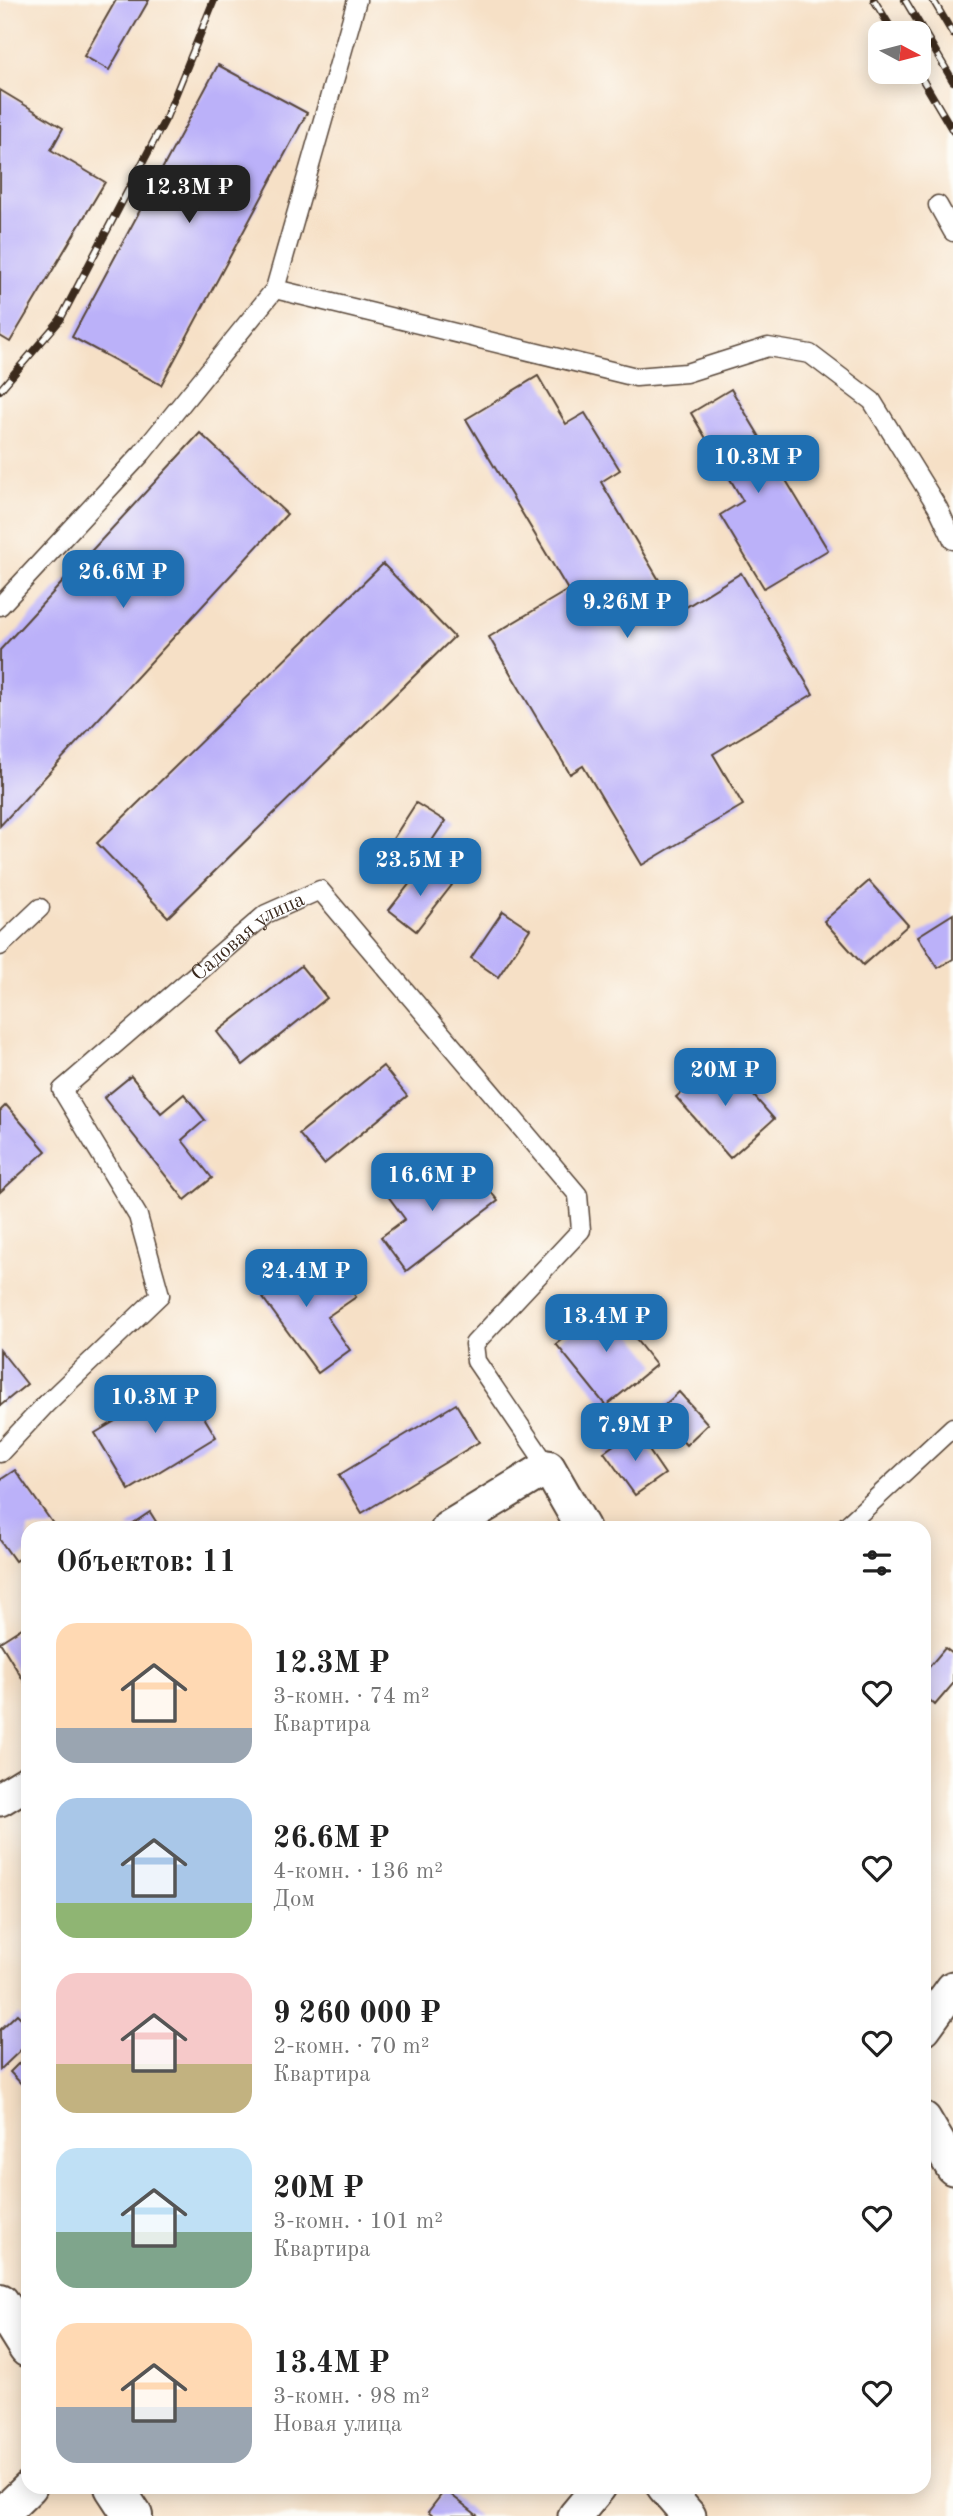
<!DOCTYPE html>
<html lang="ru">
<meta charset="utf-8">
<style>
body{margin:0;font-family:"Old Standard TT",serif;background:#f2f2f2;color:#222;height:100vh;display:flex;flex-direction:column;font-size:26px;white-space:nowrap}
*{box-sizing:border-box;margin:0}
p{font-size:23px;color:#767676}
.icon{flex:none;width:38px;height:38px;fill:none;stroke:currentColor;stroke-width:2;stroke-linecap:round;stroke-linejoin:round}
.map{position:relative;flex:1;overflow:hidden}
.details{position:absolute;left:21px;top:1521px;width:910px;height:973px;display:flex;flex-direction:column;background:#fff;border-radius:21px;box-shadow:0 4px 18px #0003}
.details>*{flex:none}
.needle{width:46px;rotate:97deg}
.fabs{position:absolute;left:868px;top:21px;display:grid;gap:14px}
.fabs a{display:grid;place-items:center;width:63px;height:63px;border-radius:14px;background:#fff;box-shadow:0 4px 18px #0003;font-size:35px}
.price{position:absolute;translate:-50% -60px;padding:0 16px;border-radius:14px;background:#1f6fb2;color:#fff;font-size:23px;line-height:46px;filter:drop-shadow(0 2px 4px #0008)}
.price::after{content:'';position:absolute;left:50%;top:42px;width:21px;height:16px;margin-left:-10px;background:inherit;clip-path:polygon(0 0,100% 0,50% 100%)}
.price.on{background:#222;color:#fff}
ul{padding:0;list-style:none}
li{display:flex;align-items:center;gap:21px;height:175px;padding:0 35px}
li span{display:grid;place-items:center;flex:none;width:196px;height:140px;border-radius:21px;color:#555}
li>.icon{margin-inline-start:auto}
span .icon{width:84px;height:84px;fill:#fffc;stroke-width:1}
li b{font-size:30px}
h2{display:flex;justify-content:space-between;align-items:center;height:84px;padding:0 35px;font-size:30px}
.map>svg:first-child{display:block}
</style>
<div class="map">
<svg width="953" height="2516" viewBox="0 0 953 2516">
<rect width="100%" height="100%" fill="#fdfcf7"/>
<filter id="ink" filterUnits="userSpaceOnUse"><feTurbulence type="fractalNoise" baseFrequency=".0143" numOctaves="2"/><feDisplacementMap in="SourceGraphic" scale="14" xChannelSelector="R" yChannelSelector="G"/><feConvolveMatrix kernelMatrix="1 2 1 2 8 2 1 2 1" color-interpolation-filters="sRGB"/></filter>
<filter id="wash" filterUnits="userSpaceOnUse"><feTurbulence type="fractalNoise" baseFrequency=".00686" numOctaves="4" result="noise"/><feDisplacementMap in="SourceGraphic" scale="28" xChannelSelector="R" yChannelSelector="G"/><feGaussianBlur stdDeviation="1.57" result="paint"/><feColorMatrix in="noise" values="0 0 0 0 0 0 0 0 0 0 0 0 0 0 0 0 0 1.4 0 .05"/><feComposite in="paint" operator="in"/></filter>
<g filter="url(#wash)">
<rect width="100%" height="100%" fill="#f6e0c6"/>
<g id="blocks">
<g fill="#bbb1f9">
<path d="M116,0H149L109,70L84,56Z"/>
<path d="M218,65L307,113L161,385L72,337Z"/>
<path d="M0,90L63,128L51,150L105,182L10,342L0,336Z"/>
<path d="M538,376L566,424L585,413L620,470L601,482L678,612L741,573L813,694L713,754L743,805L642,865L583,766L570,774L489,637L568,590L466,419Z"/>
<path d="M731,389L828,550L764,588L720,515L743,501L691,413Z"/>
<path d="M200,433L287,514L0,826V650Z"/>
<path d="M383,564L454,637L168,917L97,843Z"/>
<path d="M416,803L445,821L419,860L391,842Z"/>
<path d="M425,864L452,885L416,931L389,910Z"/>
<path d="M869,881L908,925L863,965L824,921Z"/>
<path d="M503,911L530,929L498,977L471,958Z"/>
<path d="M953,914V959L938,968L918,936Z"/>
<path d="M301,966L327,998L243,1065L217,1032Z"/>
<path d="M721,1058L774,1119L730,1158L676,1097Z"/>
<path d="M383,1066L407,1096L324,1164L299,1134Z"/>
<path d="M131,1076L161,1113L184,1094L205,1120L182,1140L212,1178L185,1200L104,1098Z"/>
<path d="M6,1105L46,1151L0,1192V1111Z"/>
<path d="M412,1166L434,1196L472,1168L498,1201L406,1271L381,1237L405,1219L382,1188Z"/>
<path d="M281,1255L304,1287L333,1266L356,1297L327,1317L350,1350L318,1373L249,1279Z"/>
<path d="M607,1303L656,1365L606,1406L556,1344Z"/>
<path d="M0,1350L27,1384L0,1406Z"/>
<path d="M182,1381L216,1437L129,1490L95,1433Z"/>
<path d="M679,1392L708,1424L686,1445L657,1412Z"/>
<path d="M456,1404L479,1442L362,1513L339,1475Z"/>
<path d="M635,1430L665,1474L635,1495L604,1452Z"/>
<path d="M15,1470L56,1528H28V1552L15,1561L0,1540V1480Z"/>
<path d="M150,1512L160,1528H126Z"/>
<path d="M28,1624V1688L0,1642Z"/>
<path d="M945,1648L953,1654V1684L935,1705L924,1695V1673Z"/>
<path d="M17,2014L28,2025V2043L0,2070V2030Z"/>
<path d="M28,2054V2091L10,2072Z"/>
<path d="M445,2490L478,2516H433L428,2512Z"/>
</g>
</g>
</g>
<g filter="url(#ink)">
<use href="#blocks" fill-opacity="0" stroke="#574537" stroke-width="2"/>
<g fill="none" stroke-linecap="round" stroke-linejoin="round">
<defs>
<g id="service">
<path d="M938,205L953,232"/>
<path d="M275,289L636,377L686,373L768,347L810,354L872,401L938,508L953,540"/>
<path d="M0,606L142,453L275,289L357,0"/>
<path d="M0,946L40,908"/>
<path id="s1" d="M0,1453L45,1405L160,1295L138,1216L62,1090L266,914L320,890L578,1195L581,1230L474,1344L476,1361L548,1467"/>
<path d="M844,1528L953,1427"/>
</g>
<g id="minor">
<path d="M448,1528L548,1467L583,1528"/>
<path d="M0,1799L28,1782"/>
<path d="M924,2028L953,1988"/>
<path d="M924,2119L953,2168"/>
<path d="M664,2487L689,2516"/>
<path d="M0,2516L30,2487"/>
<path d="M575,2516L599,2487"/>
</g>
<g id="tertiary">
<path d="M0,2303L28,2348"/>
<path d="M114,2487L133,2516"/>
</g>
</defs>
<use href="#service" stroke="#574537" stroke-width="21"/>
<use href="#minor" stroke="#574537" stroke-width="37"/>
<use href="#tertiary" stroke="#574537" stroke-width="42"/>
<use href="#service" stroke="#fff" stroke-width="18"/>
<use href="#minor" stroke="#fff" stroke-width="33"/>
<use href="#tertiary" stroke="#fff" stroke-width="38"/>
<defs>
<g id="rail">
<path d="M874,0L894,33"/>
<path d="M905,0L953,81"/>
<path d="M933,0L953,34"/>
<path d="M918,72L953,131"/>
<path d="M0,390L60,320L166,118L214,0"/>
</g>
</defs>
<use href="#rail" stroke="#3b2a1e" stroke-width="8"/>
<use href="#rail" stroke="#fdfcf7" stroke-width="5" stroke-dasharray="16" stroke-linecap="butt"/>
</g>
</g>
<g text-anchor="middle" stroke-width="5" stroke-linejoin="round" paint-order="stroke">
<g font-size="21" fill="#3b2a1e" stroke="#fdfcf7">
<text dy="7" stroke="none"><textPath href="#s1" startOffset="696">Садовая улица</textPath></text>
</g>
</g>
</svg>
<div class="fabs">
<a><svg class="needle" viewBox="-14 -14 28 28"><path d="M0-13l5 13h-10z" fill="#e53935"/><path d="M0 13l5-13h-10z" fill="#767676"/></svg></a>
</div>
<b class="price on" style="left:189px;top:225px">12.3M ₽</b>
<b class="price" style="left:758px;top:495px">10.3M ₽</b>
<b class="price" style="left:123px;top:610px">26.6M ₽</b>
<b class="price" style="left:627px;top:640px">9.26M ₽</b>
<b class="price" style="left:420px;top:898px">23.5M ₽</b>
<b class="price" style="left:725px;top:1108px">20M ₽</b>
<b class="price" style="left:432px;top:1213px">16.6M ₽</b>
<b class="price" style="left:306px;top:1309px">24.4M ₽</b>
<b class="price" style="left:606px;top:1354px">13.4M ₽</b>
<b class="price" style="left:155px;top:1435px">10.3M ₽</b>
<b class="price" style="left:635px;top:1463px">7.9M ₽</b>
<section class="details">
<h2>Объектов: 11<svg class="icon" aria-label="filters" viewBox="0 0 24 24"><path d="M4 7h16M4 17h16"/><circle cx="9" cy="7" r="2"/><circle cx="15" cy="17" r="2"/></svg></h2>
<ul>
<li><span style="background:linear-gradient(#ffd9b3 75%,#9aa5b1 0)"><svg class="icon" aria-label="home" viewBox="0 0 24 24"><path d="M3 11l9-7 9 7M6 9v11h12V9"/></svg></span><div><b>12.3M ₽</b><p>3-комн. · 74 m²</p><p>Квартира</p></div><svg class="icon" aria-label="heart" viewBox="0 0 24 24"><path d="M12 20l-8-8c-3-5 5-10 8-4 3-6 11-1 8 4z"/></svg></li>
<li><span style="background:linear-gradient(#a9c7e8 75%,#8fb573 0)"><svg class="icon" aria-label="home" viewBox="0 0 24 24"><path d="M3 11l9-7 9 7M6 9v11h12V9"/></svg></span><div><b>26.6M ₽</b><p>4-комн. · 136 m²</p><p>Дом</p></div><svg class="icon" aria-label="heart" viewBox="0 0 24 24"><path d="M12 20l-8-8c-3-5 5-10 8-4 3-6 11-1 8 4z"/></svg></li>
<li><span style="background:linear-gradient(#f6c9c9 65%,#c2b280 0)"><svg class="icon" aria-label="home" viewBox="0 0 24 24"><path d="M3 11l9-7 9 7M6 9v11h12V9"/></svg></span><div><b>9 260 000 ₽</b><p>2-комн. · 70 m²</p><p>Квартира</p></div><svg class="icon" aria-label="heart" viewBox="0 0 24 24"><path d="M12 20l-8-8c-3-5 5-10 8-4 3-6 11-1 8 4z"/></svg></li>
<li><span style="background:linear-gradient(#bfe0f5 60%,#7fa58c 0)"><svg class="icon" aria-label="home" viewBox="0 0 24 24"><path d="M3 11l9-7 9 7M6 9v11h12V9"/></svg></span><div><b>20M ₽</b><p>3-комн. · 101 m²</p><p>Квартира</p></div><svg class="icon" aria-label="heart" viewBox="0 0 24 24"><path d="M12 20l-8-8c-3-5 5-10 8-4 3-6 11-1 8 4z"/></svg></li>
<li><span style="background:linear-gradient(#ffd9b3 60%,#9aa5b1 0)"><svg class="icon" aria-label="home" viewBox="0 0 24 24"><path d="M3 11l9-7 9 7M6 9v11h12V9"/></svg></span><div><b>13.4M ₽</b><p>3-комн. · 98 m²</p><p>Новая улица</p></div><svg class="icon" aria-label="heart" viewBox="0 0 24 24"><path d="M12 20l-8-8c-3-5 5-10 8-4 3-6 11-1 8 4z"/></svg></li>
</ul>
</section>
</div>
